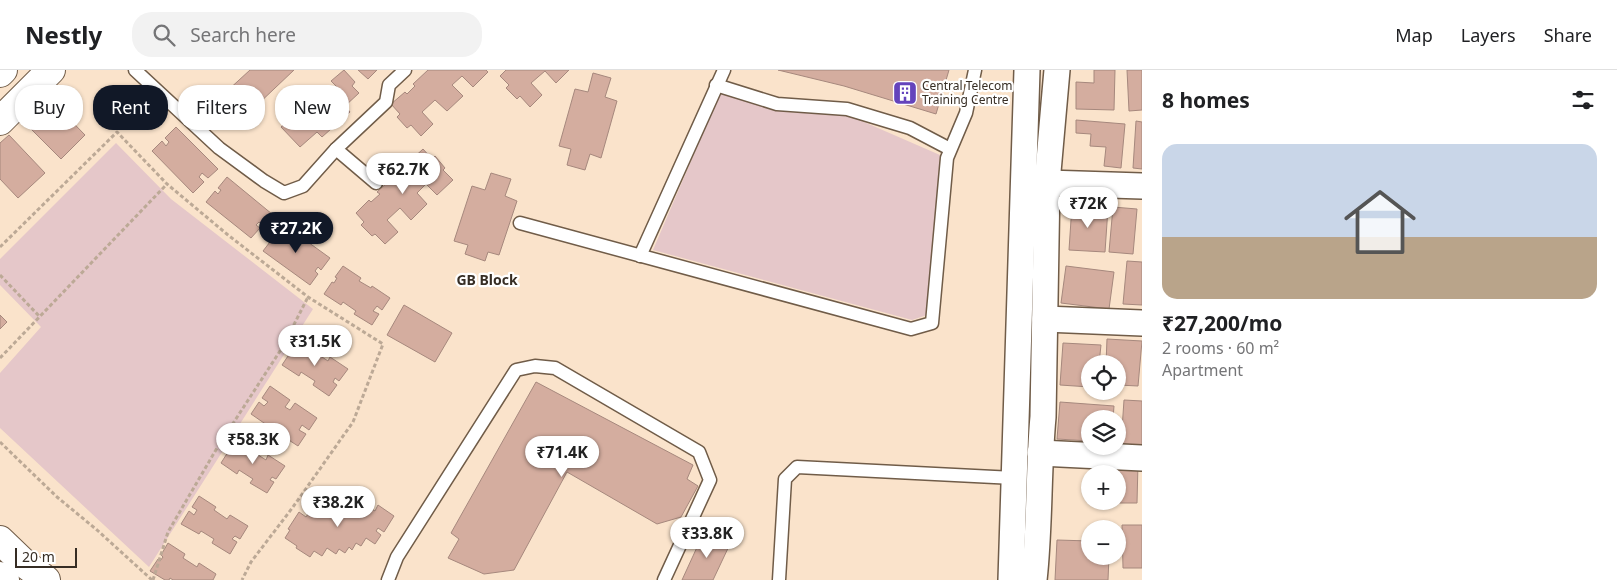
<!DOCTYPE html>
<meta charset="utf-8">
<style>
body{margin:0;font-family:"Noto Sans",sans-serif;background:#f2f2f2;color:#202124;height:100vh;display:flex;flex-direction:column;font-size:19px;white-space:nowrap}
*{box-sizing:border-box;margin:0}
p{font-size:16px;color:#757577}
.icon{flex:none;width:28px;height:28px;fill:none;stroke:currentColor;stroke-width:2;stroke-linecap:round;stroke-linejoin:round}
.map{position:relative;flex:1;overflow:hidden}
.panel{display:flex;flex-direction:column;background:#fff;width:475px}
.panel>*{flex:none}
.banner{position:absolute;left:15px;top:15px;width:475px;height:45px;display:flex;gap:10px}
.tools{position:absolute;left:1081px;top:285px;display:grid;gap:10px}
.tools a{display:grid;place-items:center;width:45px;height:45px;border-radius:50%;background:#fff;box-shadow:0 1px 4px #0004;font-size:25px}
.scale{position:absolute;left:15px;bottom:12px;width:62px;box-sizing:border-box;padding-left:5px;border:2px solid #362d24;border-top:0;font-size:14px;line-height:18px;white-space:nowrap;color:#362d24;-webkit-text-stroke:4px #fff;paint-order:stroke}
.price{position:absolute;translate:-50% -42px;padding:0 11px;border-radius:18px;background:#fff;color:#222;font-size:16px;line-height:32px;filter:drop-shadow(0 1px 2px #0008)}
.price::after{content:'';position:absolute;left:50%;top:30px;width:15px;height:11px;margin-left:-8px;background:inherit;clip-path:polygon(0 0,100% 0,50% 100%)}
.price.selected{background:#111827;color:#fff}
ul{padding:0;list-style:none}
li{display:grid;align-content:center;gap:10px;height:265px;padding:0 20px}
li span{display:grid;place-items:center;height:155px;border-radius:15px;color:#555}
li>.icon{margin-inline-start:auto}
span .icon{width:90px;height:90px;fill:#fffc;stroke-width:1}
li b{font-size:21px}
h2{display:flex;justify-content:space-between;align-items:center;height:60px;padding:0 20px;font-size:21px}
.tag{padding:0 18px;border-radius:20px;background:#fff;box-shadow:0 1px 4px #0004;font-size:18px;line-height:45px}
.tag.selected{background:#111827;color:#fff}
header{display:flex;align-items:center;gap:30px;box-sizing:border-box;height:70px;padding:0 25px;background:#fff;border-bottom:1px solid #e0e0e0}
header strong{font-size:24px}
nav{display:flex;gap:28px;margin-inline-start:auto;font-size:18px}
.search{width:350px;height:45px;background:#f2f2f2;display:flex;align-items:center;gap:12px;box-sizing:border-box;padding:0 18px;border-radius:20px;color:#757577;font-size:19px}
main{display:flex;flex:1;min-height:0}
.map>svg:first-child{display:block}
</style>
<header>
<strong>Nestly</strong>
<div class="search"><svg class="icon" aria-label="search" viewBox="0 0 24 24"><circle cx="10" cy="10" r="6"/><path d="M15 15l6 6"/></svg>Search here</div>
<nav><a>Map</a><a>Layers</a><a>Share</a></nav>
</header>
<main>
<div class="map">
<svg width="1142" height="510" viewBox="0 0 1142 510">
<rect width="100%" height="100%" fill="#fae3cb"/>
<g fill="#e5c7c9">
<path d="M720,23L785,42L848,45L940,85L927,245L912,250L653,180Z"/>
<path d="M116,73L171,129L313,239L149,497L0,358V303L41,257L0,215V189Z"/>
</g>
<g fill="#d4ad9f" stroke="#a6887d">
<path d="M250,0H294L236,55L214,33Z"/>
<path d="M344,0L355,12L352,16L359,23L345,36L350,42L322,67L317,62L300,77L281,57L294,45L301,53L339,19L331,11Z"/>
<path d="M358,0H377L368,9Z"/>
<path d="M428,0H486L488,2L473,17L462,6L452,15L463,26L447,41L435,30L422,42L433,54L421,66L411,55L407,58L397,47L400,44L391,34L405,22L407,24L415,16L413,14Z"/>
<path d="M506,0H569L556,13L545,1L531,13L542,25L530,37L520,26L517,29L506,18L509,15L500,6Z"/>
<path d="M778,0H949L936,44L844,16Z"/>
<path d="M1094,0H1115L1114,40L1076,39V12L1094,13Z"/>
<path d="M1127,0H1142V40L1129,41Z"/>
<path d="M593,3L611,8L605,27L617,31L601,88L590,84L585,100L567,95L571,79L559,76L575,19L588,22Z"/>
<path d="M47,26L85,65L61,89L23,51Z"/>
<path d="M1076,50L1125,54L1121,98L1104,96L1106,77L1090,76L1091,64L1076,63Z"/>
<path d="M1136,51L1142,52V99L1133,98Z"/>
<path d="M176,57L218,99L208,108L202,103L199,107L204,112L193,123L152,81L162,71L166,76L169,72L165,68Z"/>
<path d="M9,65L45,103L18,128L0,109V73Z"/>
<path d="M423,79L432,89L435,86L445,98L443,100L453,110L437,125L426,114L417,123L427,134L411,150L400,138L387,150L398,162L385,174L375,164L372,166L361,155L364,152L356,143L369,130L371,132L380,124L377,122L399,102L401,104L411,94L409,92Z"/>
<path d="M491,103L511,109L505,126L517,131L499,185L488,182L485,191L465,184L468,175L454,171L472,116L485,120Z"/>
<path d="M227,107L272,144L262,155L259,152L256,155L260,158L251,168L206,132L215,121L218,124L221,120L218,118Z"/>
<path d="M1072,135L1108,138L1105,182L1069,180Z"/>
<path d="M1113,137L1137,139L1133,184L1109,182Z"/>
<path d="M283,154L330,188L321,200L318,197L315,201L318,204L310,215L263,181L273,168L276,171L278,167L275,165Z"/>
<path d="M1127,191L1142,192V235L1123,234Z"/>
<path d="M343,196L361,208L359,211L371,218L372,216L390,228L382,240L377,236L373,241L379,244L372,255L354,244L356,241L343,232L341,235L324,224L332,212L334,213L337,208L335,207Z"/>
<path d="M1066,196L1114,202L1109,239L1061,233Z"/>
<path d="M404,235L452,263L435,292L387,265Z"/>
<path d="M0,245L7,252L0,259Z"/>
<path d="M301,268L319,279L316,283L328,291L330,287L348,299L339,311L335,308L333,312L337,315L329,326L313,315L315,311L301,302L299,306L282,295L290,283L294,286L297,281L293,279Z"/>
<path d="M1107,269L1142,271L1138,316L1118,315V294H1106Z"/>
<path d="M1063,273L1101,275L1099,294H1090V317L1060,315Z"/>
<path d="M536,312L693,395L687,409L698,416L681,447L657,454L567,402L514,500L484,504L448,488L459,469L451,463Z"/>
<path d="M270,316L290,330L285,337L290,340L295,333L317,348L309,360L302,355L299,360L306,364L298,376L281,365L284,360L280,357L277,362L251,344L259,332L264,336L268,332L262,328Z"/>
<path d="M1124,330L1142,331V375L1121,374Z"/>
<path d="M1060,332L1114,336L1113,349H1090V371L1057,369Z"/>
<path d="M239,366L255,376L252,381L266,390L268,385L285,396L276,409L272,407L270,410L274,412L267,423L250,413L253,409L239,400L237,404L221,393L228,382L232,384L234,381L230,379Z"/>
<path d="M1112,392L1138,393L1137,433H1111V431H1118V404H1112Z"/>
<path d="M199,426L216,437L214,440L227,449L230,445L248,456L240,469L235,466L232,469L237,472L230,484L212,473L214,469L201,461L199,464L181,454L189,441L194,445L197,440L192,437Z"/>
<path d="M364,427L373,434L370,438L375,441L378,435L394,446L384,462L378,458L376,461L381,465L375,474L366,468L361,476L356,473L352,480L349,477L345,483L339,479L336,484L327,478L322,486L314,481L310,487L296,478L297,476L285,468L290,460L288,459L299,442L306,447L312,438L321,443L325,437L332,442L339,433L345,437L351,430L359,435Z"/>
<path d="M1122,455H1142V498H1123Z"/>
<path d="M704,462L730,474L713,510H682Z"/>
<path d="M1057,470L1090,471V486H1109L1108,510H1055Z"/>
<path d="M168,473L185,484L183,488L197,497L199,493L216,504L213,510H173L170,508L169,510H165L150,501L158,489L160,491L163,487L161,485Z"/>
</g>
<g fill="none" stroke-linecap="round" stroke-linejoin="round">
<defs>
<g id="service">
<path d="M135,0L219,78L264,111L284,123L303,116L336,79"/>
<path d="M716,15L777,34L847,39L910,58L950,79"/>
<path d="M376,113L336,79L386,32L389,15L405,0"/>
<path d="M520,153L911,259L932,253L947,88L966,43L975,0"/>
<path d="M640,186L724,0"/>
<path d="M388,510L397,487L516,300L535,296L555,298L699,382L710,410L664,510"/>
<path d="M779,510L785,409L797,397L1014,408"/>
</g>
<g id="minor">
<path d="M1047,113L1142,116"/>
<path d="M1045,249L1142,253"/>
<path d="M1040,383L1142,388"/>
<path d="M1011,510L1027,0"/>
<path d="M1034,510C1040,456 1038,401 1043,347L1047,113L1057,0"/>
</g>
<g id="tertiary">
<path d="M0,3L3,0"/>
<path d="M0,51L51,0"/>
<path d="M0,470L25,494L46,510"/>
<path d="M0,506L5,510"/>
</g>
</defs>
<use href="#service" stroke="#705c48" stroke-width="15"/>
<use href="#minor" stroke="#705c48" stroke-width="28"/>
<use href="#tertiary" stroke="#705c48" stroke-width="30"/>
<g stroke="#bca996" stroke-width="3" stroke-dasharray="4 2.5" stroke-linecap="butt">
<path d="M0,177L117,62L167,114L228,165L308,227L383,274L353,352L293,437L251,492L242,510"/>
<path d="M0,205L40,247"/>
<path d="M0,288L167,114"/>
<path d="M0,372L57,427L97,460L152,510"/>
<path d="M153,510L168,462L217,378L282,278L308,227"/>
</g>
<use href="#service" stroke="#fff" stroke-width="12"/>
<use href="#minor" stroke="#fff" stroke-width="25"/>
<use href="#tertiary" stroke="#fff" stroke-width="28"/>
</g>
<defs>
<symbol id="building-square" viewBox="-11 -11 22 22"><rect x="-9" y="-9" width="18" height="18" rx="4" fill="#6443bc" stroke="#fff"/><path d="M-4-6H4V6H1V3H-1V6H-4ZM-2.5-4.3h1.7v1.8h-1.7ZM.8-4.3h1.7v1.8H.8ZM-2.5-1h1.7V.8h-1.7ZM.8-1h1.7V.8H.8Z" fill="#fff"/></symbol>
</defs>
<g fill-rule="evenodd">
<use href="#building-square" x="891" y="9" width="28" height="28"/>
</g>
<g text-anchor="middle" stroke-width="4.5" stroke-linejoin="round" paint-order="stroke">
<g font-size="12" fill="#362d24" stroke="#fff" text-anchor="start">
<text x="922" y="20">Central Telecom<tspan x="922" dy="14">Training Centre</tspan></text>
</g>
<g font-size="14" font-weight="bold" fill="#362d24" stroke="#fff">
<text x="487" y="215">GB Block</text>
</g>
</g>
</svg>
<div class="tools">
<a><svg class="icon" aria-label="locate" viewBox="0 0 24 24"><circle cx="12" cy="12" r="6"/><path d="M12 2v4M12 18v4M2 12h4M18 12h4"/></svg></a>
<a><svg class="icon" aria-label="layers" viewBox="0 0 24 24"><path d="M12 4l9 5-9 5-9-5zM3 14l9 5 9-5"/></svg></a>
<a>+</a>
<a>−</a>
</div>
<div class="scale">20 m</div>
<b class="price" style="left:403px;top:125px">₹62.7K</b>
<b class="price" style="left:1088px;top:159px">₹72K</b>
<b class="price selected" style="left:296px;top:184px">₹27.2K</b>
<b class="price" style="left:315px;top:297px">₹31.5K</b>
<b class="price" style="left:253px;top:395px">₹58.3K</b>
<b class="price" style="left:562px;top:408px">₹71.4K</b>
<b class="price" style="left:338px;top:458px">₹38.2K</b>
<b class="price" style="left:707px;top:489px">₹33.8K</b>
<div class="banner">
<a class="tag">Buy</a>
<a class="tag selected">Rent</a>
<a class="tag">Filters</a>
<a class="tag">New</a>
</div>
</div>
<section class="panel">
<h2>8 homes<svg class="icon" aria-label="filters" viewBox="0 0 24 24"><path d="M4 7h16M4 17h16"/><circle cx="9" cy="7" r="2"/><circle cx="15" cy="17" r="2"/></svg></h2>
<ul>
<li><span style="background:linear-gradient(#c9d6e8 60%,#b9a48a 0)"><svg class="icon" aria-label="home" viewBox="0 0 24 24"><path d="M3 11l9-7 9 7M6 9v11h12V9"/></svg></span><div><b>₹27,200/mo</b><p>2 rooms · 60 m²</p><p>Apartment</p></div></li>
</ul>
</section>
</main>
